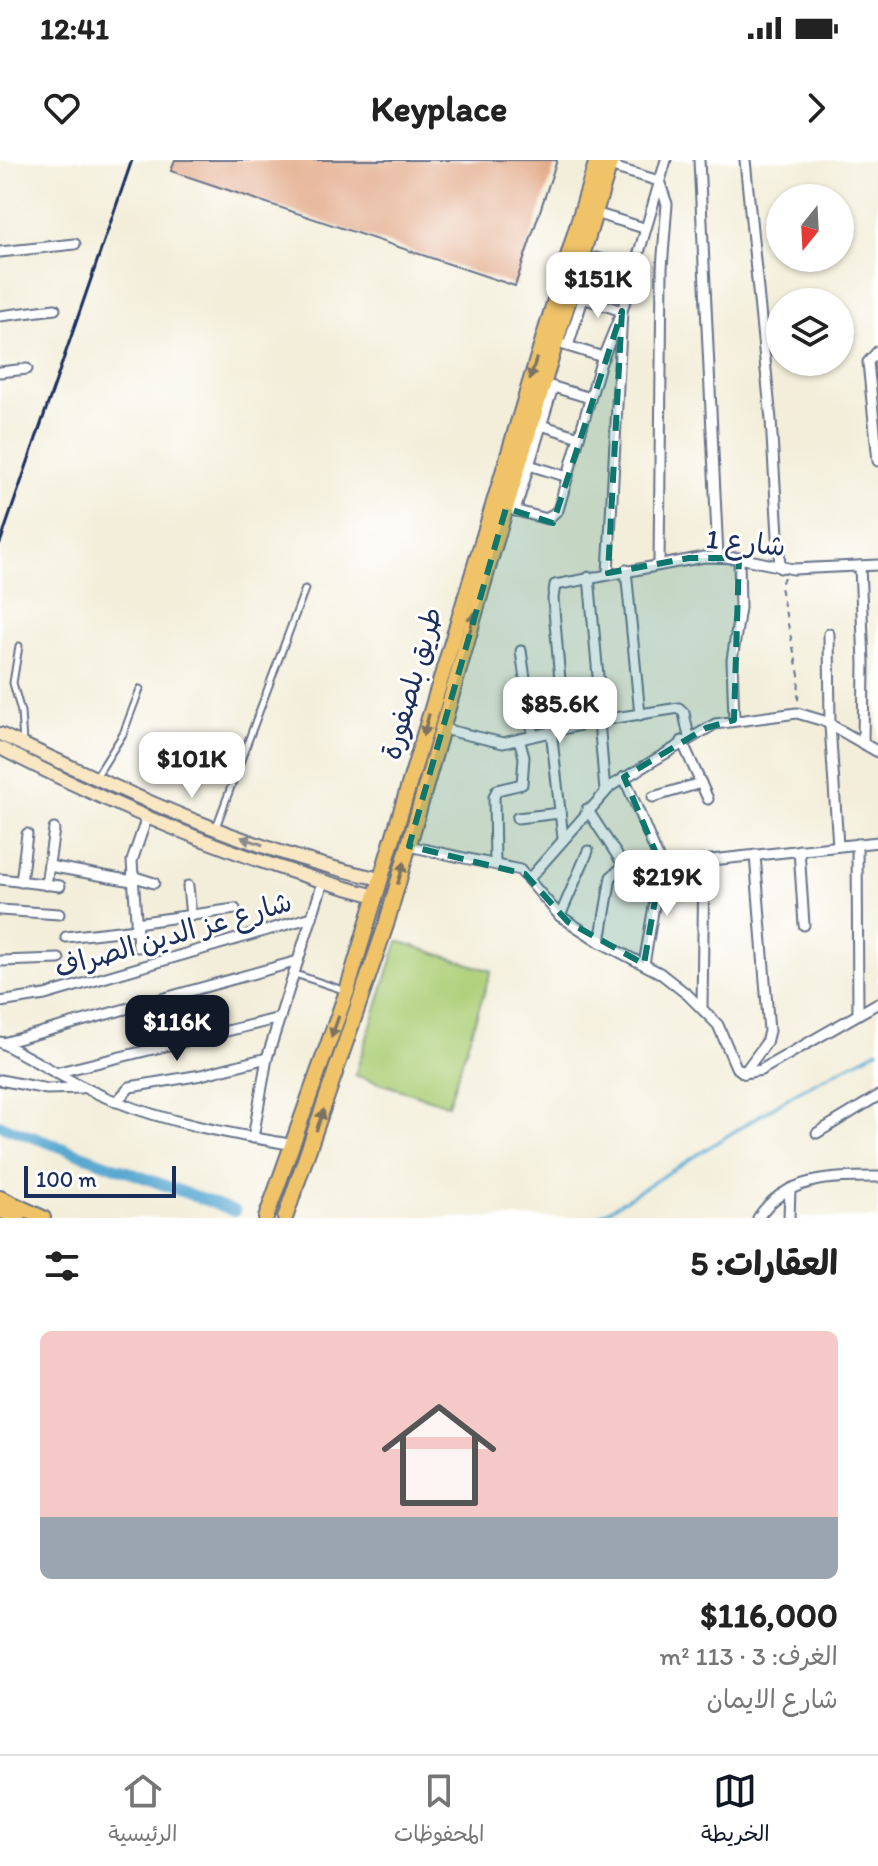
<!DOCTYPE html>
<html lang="ar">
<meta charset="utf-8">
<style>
body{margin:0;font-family:Itim,"Playpen Sans Arabic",sans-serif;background:#f2f2f2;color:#222;direction:rtl;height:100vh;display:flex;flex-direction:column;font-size:30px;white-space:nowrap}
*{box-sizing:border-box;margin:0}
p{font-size:26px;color:#767676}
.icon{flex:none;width:44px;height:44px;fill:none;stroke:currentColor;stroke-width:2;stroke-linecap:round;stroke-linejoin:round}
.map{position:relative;height:1058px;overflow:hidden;direction:ltr}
.sheet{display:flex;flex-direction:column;background:#fff;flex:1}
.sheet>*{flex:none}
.needle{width:52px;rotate:198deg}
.controls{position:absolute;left:766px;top:24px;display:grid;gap:16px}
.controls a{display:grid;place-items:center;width:88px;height:88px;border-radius:50%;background:#fff;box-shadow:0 2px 6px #0004;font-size:40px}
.scale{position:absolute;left:24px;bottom:20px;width:152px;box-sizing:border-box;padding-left:8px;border:4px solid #1b2f5e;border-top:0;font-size:22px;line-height:28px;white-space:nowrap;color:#1b2f5e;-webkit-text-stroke:6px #fff;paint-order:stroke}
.price{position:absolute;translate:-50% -68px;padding:0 18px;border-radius:16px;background:#fff;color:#222;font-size:26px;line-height:52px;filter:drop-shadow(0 2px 4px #0008)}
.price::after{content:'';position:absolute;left:50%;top:48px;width:24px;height:18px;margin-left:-12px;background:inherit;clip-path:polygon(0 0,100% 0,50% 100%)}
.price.on{background:#111827;color:#fff}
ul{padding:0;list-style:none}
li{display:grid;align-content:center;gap:16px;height:424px;padding:0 40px}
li+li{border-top:2px solid #e0e0e0}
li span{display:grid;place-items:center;height:248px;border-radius:12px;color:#555}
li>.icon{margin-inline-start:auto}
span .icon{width:144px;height:144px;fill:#fffc;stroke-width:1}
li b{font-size:34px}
h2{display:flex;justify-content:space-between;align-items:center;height:96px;padding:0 40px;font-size:34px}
.status{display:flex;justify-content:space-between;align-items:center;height:56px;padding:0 40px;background:#fff;direction:ltr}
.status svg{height:22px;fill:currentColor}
header{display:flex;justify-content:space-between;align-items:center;height:104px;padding:0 40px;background:#fff;font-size:36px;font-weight:700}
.dock{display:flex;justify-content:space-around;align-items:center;height:112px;border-top:2px solid #e0e0e0;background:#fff;font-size:22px;color:#767676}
.dock a{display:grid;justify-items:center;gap:4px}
.dock .on{color:#111827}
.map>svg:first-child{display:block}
</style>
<div class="status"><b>12:41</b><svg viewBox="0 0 49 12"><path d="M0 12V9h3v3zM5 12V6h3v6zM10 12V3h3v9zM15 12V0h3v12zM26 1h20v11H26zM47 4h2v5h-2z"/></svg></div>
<header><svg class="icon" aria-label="forward" viewBox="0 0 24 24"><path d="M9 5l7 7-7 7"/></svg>Keyplace<svg class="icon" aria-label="heart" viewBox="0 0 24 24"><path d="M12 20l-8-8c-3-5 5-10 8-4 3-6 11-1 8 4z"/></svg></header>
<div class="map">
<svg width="878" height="1058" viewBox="0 0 878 1058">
<rect width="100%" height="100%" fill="#fff"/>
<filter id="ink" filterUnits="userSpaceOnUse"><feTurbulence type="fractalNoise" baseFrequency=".0125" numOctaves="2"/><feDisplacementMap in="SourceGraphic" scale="16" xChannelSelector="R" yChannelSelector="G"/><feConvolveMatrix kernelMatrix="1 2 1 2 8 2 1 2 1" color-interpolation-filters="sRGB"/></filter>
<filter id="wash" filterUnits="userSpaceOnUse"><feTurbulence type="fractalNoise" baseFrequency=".006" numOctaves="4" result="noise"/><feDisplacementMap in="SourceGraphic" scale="32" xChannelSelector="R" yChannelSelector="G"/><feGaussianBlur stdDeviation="1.8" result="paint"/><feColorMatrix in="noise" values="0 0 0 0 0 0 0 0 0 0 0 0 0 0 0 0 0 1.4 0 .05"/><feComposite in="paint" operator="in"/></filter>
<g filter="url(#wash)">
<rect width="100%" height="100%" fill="#f3eed9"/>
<path fill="#adcf78" stroke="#647f6b" stroke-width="2" d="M398,781L491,811L448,945L355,915Z"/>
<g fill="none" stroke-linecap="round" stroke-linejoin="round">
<path stroke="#56a7d0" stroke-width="3" d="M596,1058L799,931L878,890"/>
<path stroke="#56a7d0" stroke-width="11" d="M0,965L235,1051"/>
</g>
<g id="blocks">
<path fill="#e3ab8a" d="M175,0H557L515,126L171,11Z"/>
</g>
</g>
<g filter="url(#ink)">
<use href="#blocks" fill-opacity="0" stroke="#677289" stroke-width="2"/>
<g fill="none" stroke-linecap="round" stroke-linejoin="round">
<defs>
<g id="lane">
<path d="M19,486L13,523L21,552L23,583"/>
<path d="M96,617L123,574L140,529"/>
<path d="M216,667L305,429"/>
<path d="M295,814L346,831"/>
</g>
<g id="street">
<path d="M699,0L718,396"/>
<path d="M745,0L771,260L780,408"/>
<path d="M609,6L659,21L667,44L662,108L659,404"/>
<path d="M595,53L644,68"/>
<path d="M0,92L75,84"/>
<path d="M0,156L55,149"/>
<path d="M564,185L603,197"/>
<path d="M568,186L596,98L634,107"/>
<path d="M878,191L868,202L878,301"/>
<path d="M0,212L27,209"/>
<path d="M547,225L590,238"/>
<path d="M541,265L579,277"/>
<path d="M529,305L568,317"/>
<path d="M506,348L547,359L558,350L600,205L622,151L583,138"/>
<path d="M515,351L553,227"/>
<path d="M860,406L864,503L863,584"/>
<path d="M626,410L640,555"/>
<path d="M608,413L622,151L666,0"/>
<path d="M589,417L602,560"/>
<path d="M829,474L830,565L838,686"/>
<path d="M521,491L533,574"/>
<path d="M734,560L732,500L740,448L739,398"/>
<path d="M599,561L605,631"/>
<path d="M564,568L553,438L555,425L704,397L739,398L793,409L878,405"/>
<path d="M443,569L503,583L602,560L679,548L684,553L689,577"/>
<path d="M551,570L563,678"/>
<path d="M682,581L708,639"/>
<path d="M624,617L661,705L644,804"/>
<path d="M653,637L701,623"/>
<path d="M587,649L626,709"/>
<path d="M517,658L560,653"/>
<path d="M857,684L858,853"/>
<path d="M409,686L520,710L560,756L600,782L660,813L688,835L718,865L736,907L744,913"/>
<path d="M799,690L804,765"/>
<path d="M495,704L494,637L497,630L522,624L524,597L519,579"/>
<path d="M49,706L132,721"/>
<path d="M132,716L154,723"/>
<path d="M0,719L60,726"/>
<path d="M529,719L611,626L715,564L797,553L824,561L878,592"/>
<path d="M21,722L27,674"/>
<path d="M46,725L54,669"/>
<path d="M188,726L191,756"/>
<path d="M0,750L59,754"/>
<path d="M560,756L588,691"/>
<path d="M136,763L235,749"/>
<path d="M66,777L136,769"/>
<path d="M600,782L611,717L619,710L878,682"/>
<path d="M138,787L132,701L147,657"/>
<path d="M0,801L59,799"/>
<path d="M0,842L45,835L312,757"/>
<path d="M702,847L704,700"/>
<path d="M0,882C38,902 74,925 115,941C172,964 233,974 294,985"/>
<path d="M3,883L298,801"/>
<path d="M55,913L280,858"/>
<path d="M744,913L766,883L769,871L755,695"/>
<path d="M744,913L761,910L878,843"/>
<path d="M0,920L47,929L81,928"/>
<path d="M116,942L130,927L201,915L267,898"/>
<path d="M817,973L878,936"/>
<path d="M253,978L267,898L323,722"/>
<path d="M758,1058C785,1016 833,1017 878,1017"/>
<path d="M789,1058L790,1029"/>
</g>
<g id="secondary">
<path d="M0,574C123,631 247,691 381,719"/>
<path d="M0,588C119,649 246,703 376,736"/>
</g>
<g id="primary">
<path d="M0,1038L43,1058"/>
<path d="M0,1050L18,1058"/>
<path d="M266,1058L347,831L597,0"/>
<path d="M285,1058L386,765L492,394L611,0"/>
</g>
</defs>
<use href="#lane" stroke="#677289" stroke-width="9"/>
<use href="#street" stroke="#677289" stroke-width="13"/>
<use href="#secondary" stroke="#677289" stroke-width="16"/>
<use href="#primary" stroke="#677289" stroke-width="18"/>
<path stroke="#677289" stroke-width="2" stroke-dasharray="6 6" stroke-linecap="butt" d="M784,417L780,427L799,515L798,544"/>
<use href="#lane" stroke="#fff" stroke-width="5"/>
<use href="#street" stroke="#fff" stroke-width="9"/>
<use href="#secondary" stroke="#f9e7c3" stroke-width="12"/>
<use href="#primary" stroke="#f0c369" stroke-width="14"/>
<path stroke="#1b2f5e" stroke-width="3" d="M0,383L132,0"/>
</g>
<defs><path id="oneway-solid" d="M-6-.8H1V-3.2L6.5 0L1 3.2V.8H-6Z" transform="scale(2)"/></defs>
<g fill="#7b7263">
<use href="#oneway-solid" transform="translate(533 209) rotate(107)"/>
<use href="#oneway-solid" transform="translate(472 463) rotate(-75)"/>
<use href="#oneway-solid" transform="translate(426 565) rotate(106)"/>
<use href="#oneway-solid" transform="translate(401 713) rotate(-73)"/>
<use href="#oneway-solid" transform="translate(335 867) rotate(109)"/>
<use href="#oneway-solid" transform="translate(320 960) rotate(-71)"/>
</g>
<use fill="#8a8b90" href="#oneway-solid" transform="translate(252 681) rotate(-160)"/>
</g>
<path fill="#0f766e" fill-opacity="0.2" stroke="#0f766e" stroke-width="6" stroke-dasharray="16 10" stroke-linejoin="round" d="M622,151L608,413L689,398H739L734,560L706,568L624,617L661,705L644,804L568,762L525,714L409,686L506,348L553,363Z"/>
<g text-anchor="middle" stroke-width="6" stroke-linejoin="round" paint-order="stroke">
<g font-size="28" fill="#1b2f5e" stroke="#fff">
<text transform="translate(746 382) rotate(6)" y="10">شارع 1</text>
<text transform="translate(411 523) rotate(-74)" y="10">طريق بلصفورة</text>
<text transform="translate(173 774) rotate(-16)" y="10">شارع عز الدين الصراف</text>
</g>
</g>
</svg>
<div class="controls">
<a><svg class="needle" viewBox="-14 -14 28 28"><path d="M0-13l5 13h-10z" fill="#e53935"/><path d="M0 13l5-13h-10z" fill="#767676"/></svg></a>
<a><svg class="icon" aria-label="layers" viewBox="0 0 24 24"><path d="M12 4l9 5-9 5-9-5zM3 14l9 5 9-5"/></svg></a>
</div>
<div class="scale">100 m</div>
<b class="price" style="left:598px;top:160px">$151K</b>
<b class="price" style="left:560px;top:585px">$85.6K</b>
<b class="price" style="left:192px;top:640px">$101K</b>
<b class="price" style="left:667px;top:758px">$219K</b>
<b class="price on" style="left:177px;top:903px">$116K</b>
</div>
<section class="sheet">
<h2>العقارات: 5<svg class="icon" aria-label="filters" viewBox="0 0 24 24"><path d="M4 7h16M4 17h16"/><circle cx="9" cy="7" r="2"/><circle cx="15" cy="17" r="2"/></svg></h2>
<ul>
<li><span style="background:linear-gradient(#f6c9c9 75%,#9aa5b1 0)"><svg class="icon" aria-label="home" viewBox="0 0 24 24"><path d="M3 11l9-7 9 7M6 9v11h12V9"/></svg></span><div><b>$116,000</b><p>الغرف: 3 · 113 m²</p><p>شارع الايمان</p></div></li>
</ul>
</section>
<nav class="dock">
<a class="on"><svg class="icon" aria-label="map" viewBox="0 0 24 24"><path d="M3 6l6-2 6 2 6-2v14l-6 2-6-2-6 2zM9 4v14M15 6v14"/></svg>الخريطة</a>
<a><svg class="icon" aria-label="saved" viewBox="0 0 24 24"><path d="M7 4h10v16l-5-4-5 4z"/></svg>المحفوظات</a>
<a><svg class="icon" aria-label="home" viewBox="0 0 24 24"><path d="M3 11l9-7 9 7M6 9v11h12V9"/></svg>الرئيسية</a>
</nav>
